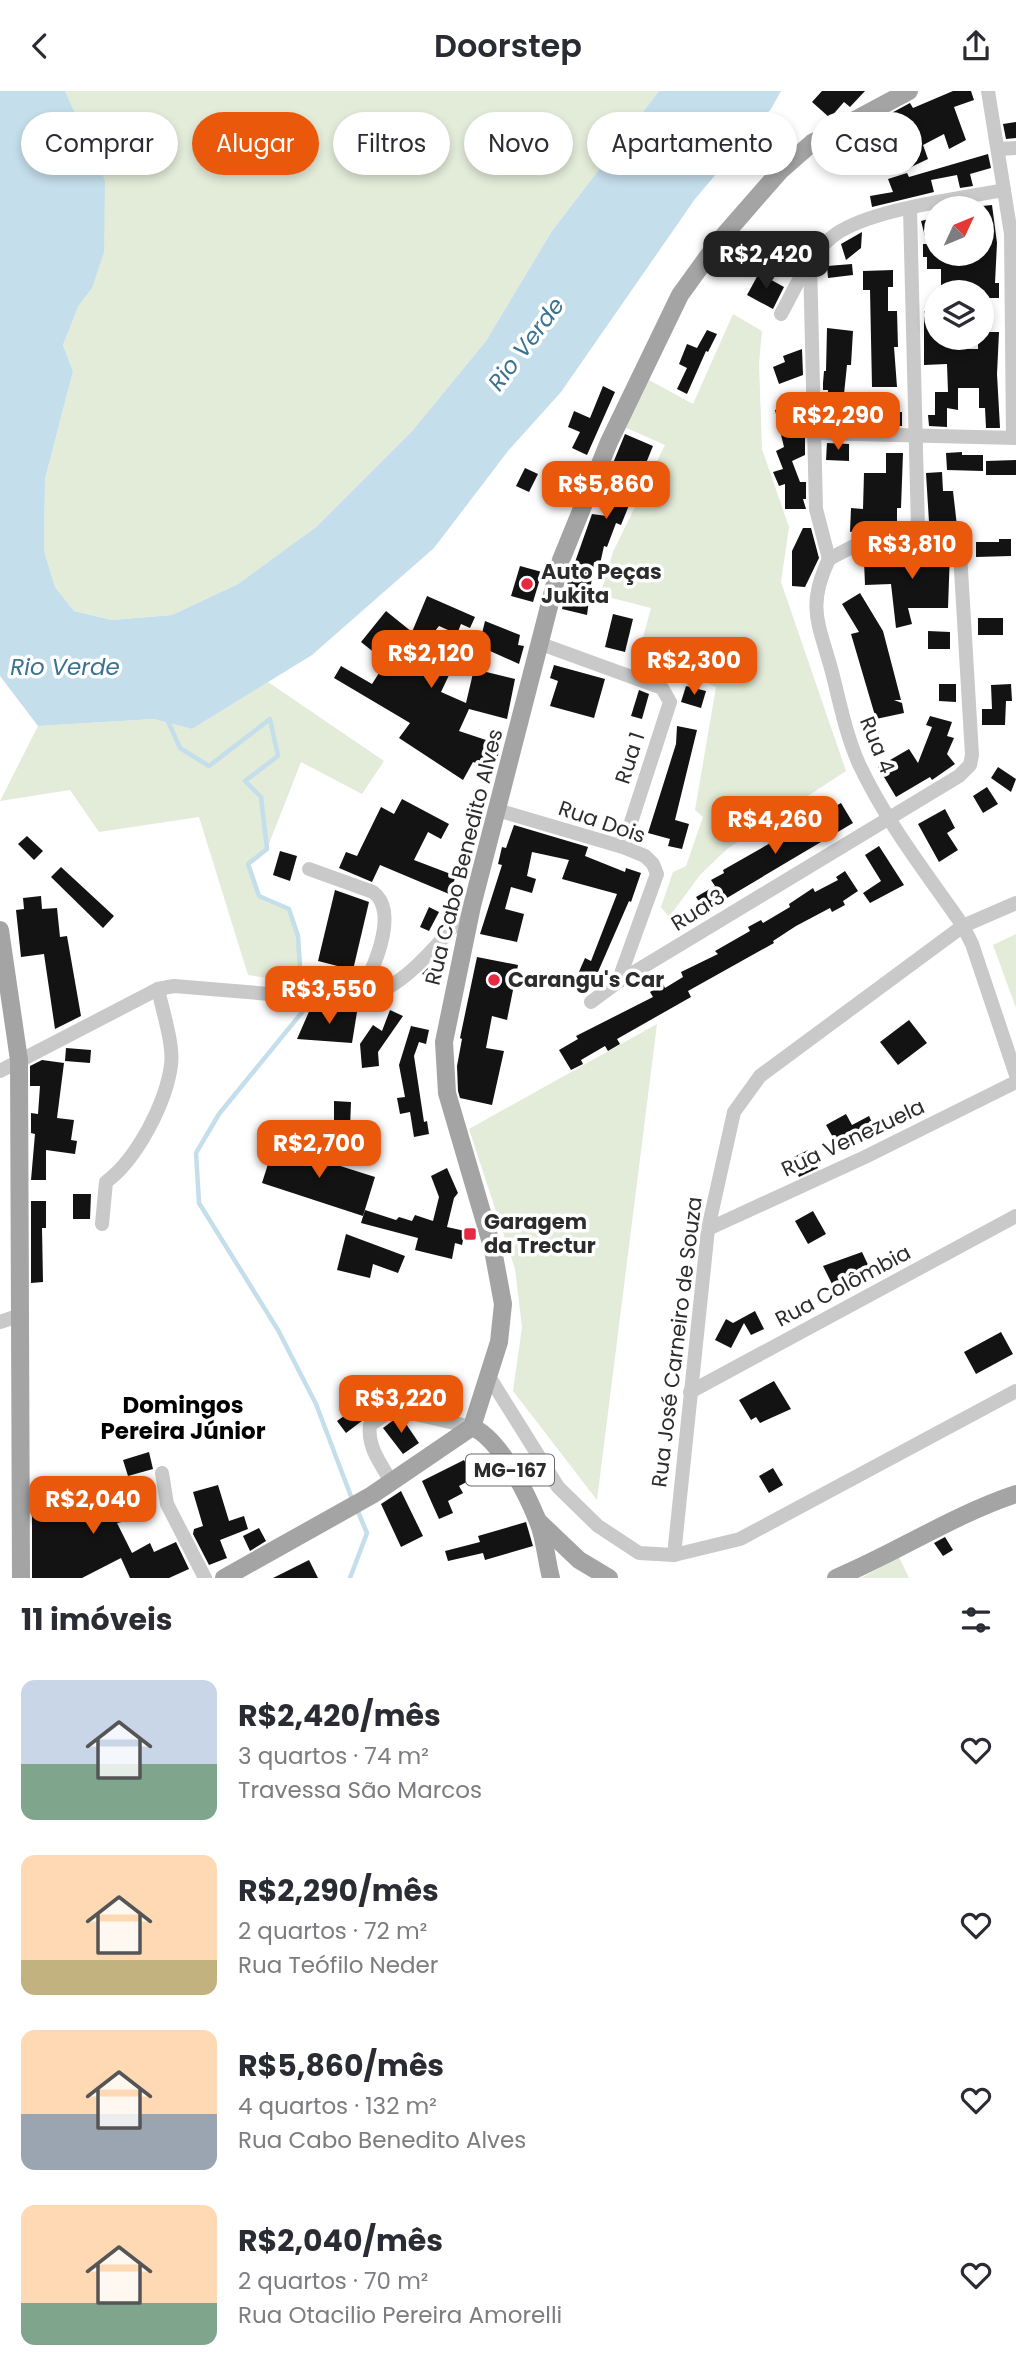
<!DOCTYPE html>
<html lang="pt">
<meta charset="utf-8">
<style>
body{margin:0;font-family:Poppins,sans-serif;background:#f7f7f7;color:#2b2b33;height:100vh;display:flex;flex-direction:column;font-size:26px;white-space:nowrap}
*{box-sizing:border-box;margin:0}
p{font-size:23px;color:#7c7c81}
.icon{flex:none;width:38px;height:38px;fill:none;stroke:currentColor;stroke-width:2;stroke-linecap:round;stroke-linejoin:round}
.map{position:relative;height:1487px;overflow:hidden}
.sheet{display:flex;flex-direction:column;background:#fff;flex:1}
.sheet>*{flex:none}
.hud{position:absolute;left:21px;top:21px;width:975px;height:63px;display:flex;gap:14px}
.needle{width:46px;rotate:46deg}
.fabs{position:absolute;left:924px;top:105px;display:grid;gap:14px}
.fabs a{display:grid;place-items:center;width:70px;height:70px;border-radius:50%;background:#fff;box-shadow:0 4px 10px #0003;font-size:35px}
.price{position:absolute;translate:-50% -60px;padding:0 16px;border-radius:14px;background:#ea580c;color:#fff;font-size:23px;line-height:46px;filter:drop-shadow(0 2px 4px #0008)}
.price::after{content:'';position:absolute;left:50%;top:42px;width:21px;height:16px;margin-left:-10px;background:inherit;clip-path:polygon(0 0,100% 0,50% 100%)}
.price.selected{background:#222;color:#fff}
ul{padding:0;list-style:none}
li{display:flex;align-items:center;gap:21px;height:175px;padding:0 21px}
li span{display:grid;place-items:center;flex:none;width:196px;height:140px;border-radius:14px;color:#555}
li>.icon{margin-inline-start:auto}
span .icon{width:84px;height:84px;fill:#fffc;stroke-width:1}
li b{font-size:30px}
h2{display:flex;justify-content:space-between;align-items:center;height:84px;padding:0 21px;font-size:30px}
.pill{padding:0 24px;border-radius:32px;background:#fff;box-shadow:0 4px 10px #0003;font-size:24px;line-height:63px}
.pill.selected{background:#ea580c;color:#fff}
header{display:flex;justify-content:space-between;align-items:center;height:91px;padding:0 21px;background:#fff;font-size:32px;font-weight:600}
.map>svg:first-child{display:block}
</style>
<header><svg class="icon" aria-label="back" viewBox="0 0 24 24"><path d="M15 5l-7 7 7 7"/></svg>Doorstep<svg class="icon" aria-label="share" viewBox="0 0 24 24"><path d="M12 15V3M7 8l5-5 5 5M5 13v7h14v-7"/></svg></header>
<div class="map">
<svg width="1016" height="1487" viewBox="0 0 1016 1487">
<rect width="100%" height="100%" fill="#fff"/>
<g fill="#e3ebd9">
<path d="M65,0H659L552,140L486,250L413,339L316,436L238,493L172,524L112,529L74,520L55,496L44,460L45,388L73,280L63,254L78,216L92,197L105,89Z"/>
<path d="M733,223L762,240L759,272L762,358L789,436L781,491L846,680L727,758L700,784L669,826L661,816L673,781L686,775L703,726L695,719L716,596L639,561L651,517L600,504L613,461L665,354L624,336L649,289L693,313Z"/>
<path d="M268,591L384,670L362,703L301,671L267,758L248,773L259,805L289,818L298,845L301,892L248,884L199,726L99,741L70,699L0,710L38,635L154,628L192,638Z"/>
<path d="M1016,843V917L993,854Z"/>
<path d="M657,933L597,1409L513,1300L522,1236L515,1178L469,1038Z"/>
<path d="M899,1466L909,1487H861Z"/>
</g>
<path fill="#c4deeb" d="M0,0H65L105,89L104,161L92,197L78,216L63,254L73,280L45,388L44,460L55,496L74,520L112,529L172,524L238,493L316,436L413,339L486,250L552,140L659,0H781L771,18L695,108L561,301L508,360L434,457L312,564L192,638L154,628L38,635L0,585Z"/>
<g fill="none" stroke-linecap="round" stroke-linejoin="round">
<g stroke="#c4deeb" stroke-width="4.5">
<path d="M167,628L180,657L209,675L270,628L278,665L245,690L261,706L267,758L248,773L259,805L289,818L298,845L303,920L219,1023L196,1062L199,1112L278,1239L316,1313L352,1408"/>
<path d="M350,1487L367,1442L356,1416"/>
</g>
</g>
<g fill="#131313">
<path d="M822,0H865L850,16L844,11L830,27L812,11Z"/>
<path d="M953,0H971L974,9L954,16L966,49L949,58L944,43L923,54L928,68L909,77L894,44L856,65L845,47L910,12L913,17Z"/>
<path d="M1016,31V47L1006,48L1003,33Z"/>
<path d="M988,63L991,77L970,83L973,95L960,97L957,84L931,89L934,101L872,116L870,105L893,101L888,88L907,82L909,86Z"/>
<path d="M992,114L997,152L995,192H999V207H982V201H941V178H927V166H923V153H927L921,130L936,126V163H982V115Z"/>
<path d="M862,141L861,157L846,169L841,153Z"/>
<path d="M852,173L853,184L828,187L827,175Z"/>
<path d="M893,179V196H888V220H897L898,256H894L897,296H872L870,199H863V180Z"/>
<path d="M759,182L784,196L773,218L747,204Z"/>
<path d="M924,220H936V247H953V258H978V247H982V241H999L997,283L1000,337H986L985,317H979V297H958V319L947,317V336L929,335L928,324H935V301H948L947,273L924,274Z"/>
<path d="M827,237L853,240L851,274H847L844,303H851L850,333H827L828,299H823V292L824,280H826Z"/>
<path d="M707,239L717,243L708,261L706,260L687,303L677,298L687,277L679,273L687,253L697,257Z"/>
<path d="M802,258L803,284L779,293L773,276L785,271L783,265Z"/>
<path d="M603,295L615,301L587,364L572,357L580,341L568,336L574,320L590,327Z"/>
<path d="M795,312L805,345V364L792,370L800,391H806V408H803L806,418H785V393L779,395L773,381L783,378L776,360L784,356L775,319Z"/>
<path d="M881,321H902V335L881,334Z"/>
<path d="M625,343L653,355L621,434L616,432L607,456L604,455L600,473L594,471L587,524L562,518L572,472L575,471L592,423L607,425L617,400L604,394Z"/>
<path d="M827,352L849,353V370L826,369Z"/>
<path d="M962,361V364H983V380L947,379L946,362Z"/>
<path d="M886,362H903L901,417H897V430L850,441L851,417L863,418L864,382H886Z"/>
<path d="M1016,369V384H986V370Z"/>
<path d="M525,377L538,383L529,401L516,395Z"/>
<path d="M567,378L580,383L567,412L551,405Z"/>
<path d="M942,381L943,400H953L957,435L929,431L926,382Z"/>
<path d="M803,437H811L819,467L805,496L792,495V460Z"/>
<path d="M999,448H1011V465L976,466V451H999Z"/>
<path d="M890,459L950,461L948,517H908L912,533L896,537L891,493L865,494L864,470L890,469Z"/>
<path d="M520,475L542,481L533,511L511,505Z"/>
<path d="M860,502L883,540L901,609H894L902,612L904,622L876,628L851,543L859,541L842,513Z"/>
<path d="M427,505L475,526L470,537L461,533L457,543L439,535L415,565L450,582L441,601L466,612L474,578L515,588L507,628L469,618L459,640L501,654L494,678L473,671L463,689L399,647L410,632L334,587L341,575L372,593L386,571L361,551L386,520L412,541Z"/>
<path d="M613,523L633,528L625,561L605,556Z"/>
<rect x="978" y="527" width="25" height="17"/>
<path d="M485,530L520,544L518,554L524,555L519,573L479,555Z"/>
<path d="M928,540L950,541V558H928Z"/>
<path d="M554,574L605,588L594,627L550,615L558,590L550,587Z"/>
<path d="M939,593H956V611L939,610Z"/>
<path d="M1011,593L1012,610H1006L1005,634H982V618H992L991,594Z"/>
<path d="M686,595L706,600L701,617L681,611Z"/>
<path d="M639,599L649,603L642,628L631,625Z"/>
<path d="M930,625L952,631L947,645L954,647L947,663L955,673L932,689L930,686L896,706L878,676L909,658L918,672L932,636L926,634Z"/>
<path d="M677,635L697,639L675,729L689,733L682,758L668,755L670,748L648,742L676,653Z"/>
<path d="M998,676L1016,688L1011,701L991,687Z"/>
<path d="M987,696L998,713L983,722L973,705Z"/>
<path d="M402,708L449,733L441,748L428,741L414,769L456,785L449,803L380,774L372,791L339,777L346,761L357,765L381,716L394,723Z"/>
<path d="M841,712L853,732L705,820L696,806L715,795L711,789L724,782L723,779Z"/>
<path d="M945,718L955,737L947,742L958,759L939,771L918,733Z"/>
<path d="M514,734L588,756L585,765L625,781L626,777L641,782L631,811L629,810L594,890L578,883L585,867L591,870L617,803L562,788L569,769L532,761L527,785L536,788L532,802L511,796L505,818L524,823L517,851L480,843L502,774L498,773L502,756L506,757Z"/>
<path d="M27,745L43,760L34,769L18,753Z"/>
<path d="M879,755L904,794L870,812L863,802L881,790L865,764Z"/>
<path d="M280,760L297,765L290,790L273,784Z"/>
<path d="M61,776L114,825L103,837L51,786Z"/>
<path d="M845,780L858,800L843,810L845,814L832,821L830,817L796,835L773,850L774,852L688,900L691,906L617,948L620,953L608,960L605,955L581,969L583,973L571,979L559,959L578,948L576,945L653,906L650,901L663,893L665,897L683,886L681,881L718,863L715,860L750,840L748,836L761,829L763,832L790,816L789,813L813,797L815,801L838,789L836,786Z"/>
<path d="M335,799L369,811L353,879L318,870Z"/>
<path d="M41,805L42,818L57,817L60,846L67,845L81,925L55,938L44,863L21,866L16,819L24,818L23,807Z"/>
<path d="M429,816L439,821L429,840L420,836Z"/>
<path d="M477,866L518,874L507,929L492,925L486,957L504,960L492,1014L460,1007L458,1000L457,975L462,948L460,947Z"/>
<path d="M436,869L442,876L431,887L422,883Z"/>
<path d="M311,916L357,921L352,952L297,948Z"/>
<path d="M390,919L403,925L378,961L379,975L362,977L360,953L373,934L382,940Z"/>
<path d="M909,929L927,952L898,974L880,951Z"/>
<path d="M411,935L429,939L426,953L419,951L414,965L424,1031L427,1030L429,1043L414,1046L410,1021L400,1023L397,1007L405,1006L399,974Z"/>
<path d="M66,957L91,959L90,972L65,970Z"/>
<path d="M42,969L64,972L57,1027L74,1029L71,1049L77,1050L75,1063L46,1059V1089H31L35,1043L31,1042V1022L38,1023L40,995H30V975Z"/>
<path d="M334,1010L351,1011L350,1037H334Z"/>
<path d="M846,1023L852,1034L869,1025L877,1042L839,1057L826,1034Z"/>
<path d="M274,1054L375,1086L363,1125L262,1092Z"/>
<path d="M808,1059L818,1077L799,1086L790,1068Z"/>
<path d="M447,1077L458,1102L454,1107L447,1136L465,1140L462,1154L455,1152L452,1168L415,1159L418,1147L361,1132L365,1119L396,1129L399,1126L412,1130L415,1124L433,1130L439,1106L431,1085Z"/>
<path d="M73,1103H91L90,1128H73Z"/>
<path d="M31,1110H46V1137H42L43,1191L31,1192Z"/>
<path d="M813,1120L826,1143L808,1153L795,1130Z"/>
<path d="M346,1143L405,1165L398,1182L373,1173L370,1187L337,1179Z"/>
<path d="M862,1161L870,1178L834,1197L823,1175Z"/>
<path d="M755,1220L764,1238L751,1244L744,1232L731,1257L715,1249L726,1228L733,1232Z"/>
<path d="M1001,1241L1013,1263L976,1283L964,1261Z"/>
<path d="M774,1290L791,1318L760,1332L756,1326L751,1329L739,1309Z"/>
<path d="M387,1294L416,1301L413,1313L388,1310L346,1342L337,1330Z"/>
<path d="M395,1328L404,1330L419,1352L403,1363L383,1337Z"/>
<path d="M149,1361L153,1378L128,1385L123,1369Z"/>
<path d="M464,1369L474,1387L459,1395L463,1402L448,1410L453,1422L439,1428L422,1390Z"/>
<path d="M773,1377L783,1394L769,1402L759,1385Z"/>
<path d="M132,1392L140,1427L117,1432L132,1462L150,1452L154,1461L176,1451L189,1478L169,1487H130L121,1467L82,1487H32V1401L112,1397Z"/>
<path d="M218,1394L229,1430L244,1425L248,1438L220,1449L227,1467L209,1474L193,1443L194,1438L203,1435L193,1401Z"/>
<path d="M401,1400L423,1445L401,1456L381,1413Z"/>
<path d="M526,1431L533,1455L485,1469L483,1462L448,1470L445,1460L480,1451L478,1445Z"/>
<path d="M259,1437L266,1450L250,1460L243,1445Z"/>
<path d="M945,1446L953,1459L943,1465L934,1452Z"/>
<path d="M309,1469L318,1487H273Z"/>
</g>
<g fill="none" stroke-linecap="round" stroke-linejoin="round">
<g stroke="#c9c9c9" stroke-width="14">
<path d="M988,0L1011,143L1013,347"/>
<path d="M998,58L1016,57"/>
<path d="M910,118L918,438"/>
<path d="M810,171L816,418L829,468"/>
<path d="M781,223C796,196 810,161 836,143C872,118 958,108 1004,99"/>
<path d="M814,342L1016,347"/>
<path d="M829,468C806,517 819,532 832,581C840,612 846,644 859,673C886,731 927,783 963,835L972,853L1016,984"/>
<path d="M541,553L662,597L670,611L623,756"/>
<path d="M497,719L623,756L645,765L653,773L657,783L618,891"/>
<path d="M309,778L373,801C401,822 371,887 354,910"/>
<path d="M591,911L618,891L959,685L970,674L972,664L959,445C894,433 886,438 829,468"/>
<path d="M0,980L158,898L174,895L354,910C405,900 437,852 472,815"/>
<path d="M102,1133L106,1091C137,1068 166,1012 171,974C174,954 162,918 158,898"/>
<path d="M708,1138L865,1066L1016,991"/>
<path d="M0,1231L21,1224"/>
<path d="M488,1284L558,1396L598,1435L639,1462L674,1464L740,1448L1016,1300"/>
<path d="M690,1301L1016,1125"/>
<path d="M162,1382L167,1413L205,1487"/>
<path d="M392,1392C381,1373 367,1356 370,1334L393,1318L472,1336"/>
<path d="M674,1464L708,1138L734,1021L760,985L963,835L1016,812"/>
</g>
<g stroke="#a4a4a4" stroke-width="18">
<path d="M0,839L19,969L21,1487"/>
<path d="M472,1336C499,1347 526,1401 537,1428C545,1446 546,1468 551,1487"/>
<path d="M538,1430L579,1469L609,1487"/>
<path d="M224,1487L372,1404L472,1336L499,1251L503,1213L493,1159L447,1002L444,951L472,815L561,469L609,351L680,204L719,150L780,80L812,52L909,0"/>
<path d="M836,1487C898,1461 953,1424 1016,1403"/>
</g>
</g>
<g fill="#e92842" stroke="#fff" stroke-width="2.5">
<circle cx="527" cy="493" r="7"/>
<circle cx="494" cy="889" r="7"/>
<rect x="463" y="1136" width="14" height="14" rx="3.5"/>
</g>
<g text-anchor="middle" stroke-width="7" stroke-linejoin="round" paint-order="stroke">
<rect fill="#fff" stroke="#6b6b6b" stroke-width="2" x="466" y="1363.5" width="88" height="31" rx="5"/>
<g font-size="19" font-weight="bold" fill="#2c2c2c">
<text x="510" y="1386">MG-167</text>
</g>
<g font-size="21" font-weight="bold" fill="#2c2c2c" stroke="#fff" text-anchor="start">
<text x="541" y="488">Auto Peças<tspan x="541" dy="24">Jukita</tspan></text>
<text x="508" y="896">Carangu's Car</text>
<text x="484" y="1138">Garagem<tspan x="484" dy="24">da Trectur</tspan></text>
</g>
<g font-size="21" fill="#2c2c2c" stroke="#fff">
<text transform="translate(877 654) rotate(68)" y="7">Rua 4</text>
<text transform="translate(630 667) rotate(-72)" y="7">Rua 1</text>
<text transform="translate(602 731) rotate(19)" y="7">Rua Dois</text>
<text transform="translate(464 766) rotate(-76)" y="7">Rua Cabo Benedito Alves</text>
<text transform="translate(698 819) rotate(-32)" y="7">Rua 3</text>
<text transform="translate(853 1047) rotate(-25)" y="7">Rua Venezuela</text>
<text transform="translate(843 1195) rotate(-28)" y="7">Rua Colômbia</text>
<text transform="translate(677 1251) rotate(-83)" y="7">Rua José Carneiro de Souza</text>
</g>
<g font-size="23" font-style="italic" fill="#39738f" stroke="#fff">
<text transform="translate(526 253) rotate(-53)" y="8">Rio Verde</text>
<text x="65" y="584">Rio Verde</text>
</g>
<g font-size="23" font-weight="bold" fill="#000" stroke="#fff">
<text x="183" y="1322">Domingos<tspan x="183" dy="26">Pereira Júnior</tspan></text>
</g>
</g>
</svg>
<div class="fabs">
<a><svg class="needle" viewBox="-14 -14 28 28"><path d="M0-13l5 13h-10z" fill="#e53935"/><path d="M0 13l5-13h-10z" fill="#7c7c81"/></svg></a>
<a><svg class="icon" aria-label="layers" viewBox="0 0 24 24"><path d="M12 4l9 5-9 5-9-5zM3 14l9 5 9-5"/></svg></a>
</div>
<b class="price selected" style="left:766px;top:200px">R$2,420</b>
<b class="price" style="left:838px;top:361px">R$2,290</b>
<b class="price" style="left:606px;top:430px">R$5,860</b>
<b class="price" style="left:912px;top:490px">R$3,810</b>
<b class="price" style="left:431px;top:599px">R$2,120</b>
<b class="price" style="left:694px;top:606px">R$2,300</b>
<b class="price" style="left:775px;top:765px">R$4,260</b>
<b class="price" style="left:329px;top:935px">R$3,550</b>
<b class="price" style="left:319px;top:1089px">R$2,700</b>
<b class="price" style="left:401px;top:1344px">R$3,220</b>
<b class="price" style="left:93px;top:1445px">R$2,040</b>
<div class="hud">
<a class="pill">Comprar</a>
<a class="pill selected">Alugar</a>
<a class="pill">Filtros</a>
<a class="pill">Novo</a>
<a class="pill">Apartamento</a>
<a class="pill">Casa</a>
</div>
</div>
<section class="sheet">
<h2>11 imóveis<svg class="icon" aria-label="filters" viewBox="0 0 24 24"><path d="M4 7h16M4 17h16"/><circle cx="9" cy="7" r="2"/><circle cx="15" cy="17" r="2"/></svg></h2>
<ul>
<li><span style="background:linear-gradient(#c9d6e8 60%,#7fa58c 0)"><svg class="icon" aria-label="home" viewBox="0 0 24 24"><path d="M3 11l9-7 9 7M6 9v11h12V9"/></svg></span><div><b>R$2,420/mês</b><p>3 quartos · 74 m²</p><p>Travessa São Marcos</p></div><svg class="icon" aria-label="heart" viewBox="0 0 24 24"><path d="M12 20l-8-8c-3-5 5-10 8-4 3-6 11-1 8 4z"/></svg></li>
<li><span style="background:linear-gradient(#ffd9b3 75%,#c2b280 0)"><svg class="icon" aria-label="home" viewBox="0 0 24 24"><path d="M3 11l9-7 9 7M6 9v11h12V9"/></svg></span><div><b>R$2,290/mês</b><p>2 quartos · 72 m²</p><p>Rua Teófilo Neder</p></div><svg class="icon" aria-label="heart" viewBox="0 0 24 24"><path d="M12 20l-8-8c-3-5 5-10 8-4 3-6 11-1 8 4z"/></svg></li>
<li><span style="background:linear-gradient(#ffd9b3 60%,#9aa5b1 0)"><svg class="icon" aria-label="home" viewBox="0 0 24 24"><path d="M3 11l9-7 9 7M6 9v11h12V9"/></svg></span><div><b>R$5,860/mês</b><p>4 quartos · 132 m²</p><p>Rua Cabo Benedito Alves</p></div><svg class="icon" aria-label="heart" viewBox="0 0 24 24"><path d="M12 20l-8-8c-3-5 5-10 8-4 3-6 11-1 8 4z"/></svg></li>
<li><span style="background:linear-gradient(#ffd9b3 70%,#7fa58c 0)"><svg class="icon" aria-label="home" viewBox="0 0 24 24"><path d="M3 11l9-7 9 7M6 9v11h12V9"/></svg></span><div><b>R$2,040/mês</b><p>2 quartos · 70 m²</p><p>Rua Otacilio Pereira Amorelli</p></div><svg class="icon" aria-label="heart" viewBox="0 0 24 24"><path d="M12 20l-8-8c-3-5 5-10 8-4 3-6 11-1 8 4z"/></svg></li>
</ul>
</section>
